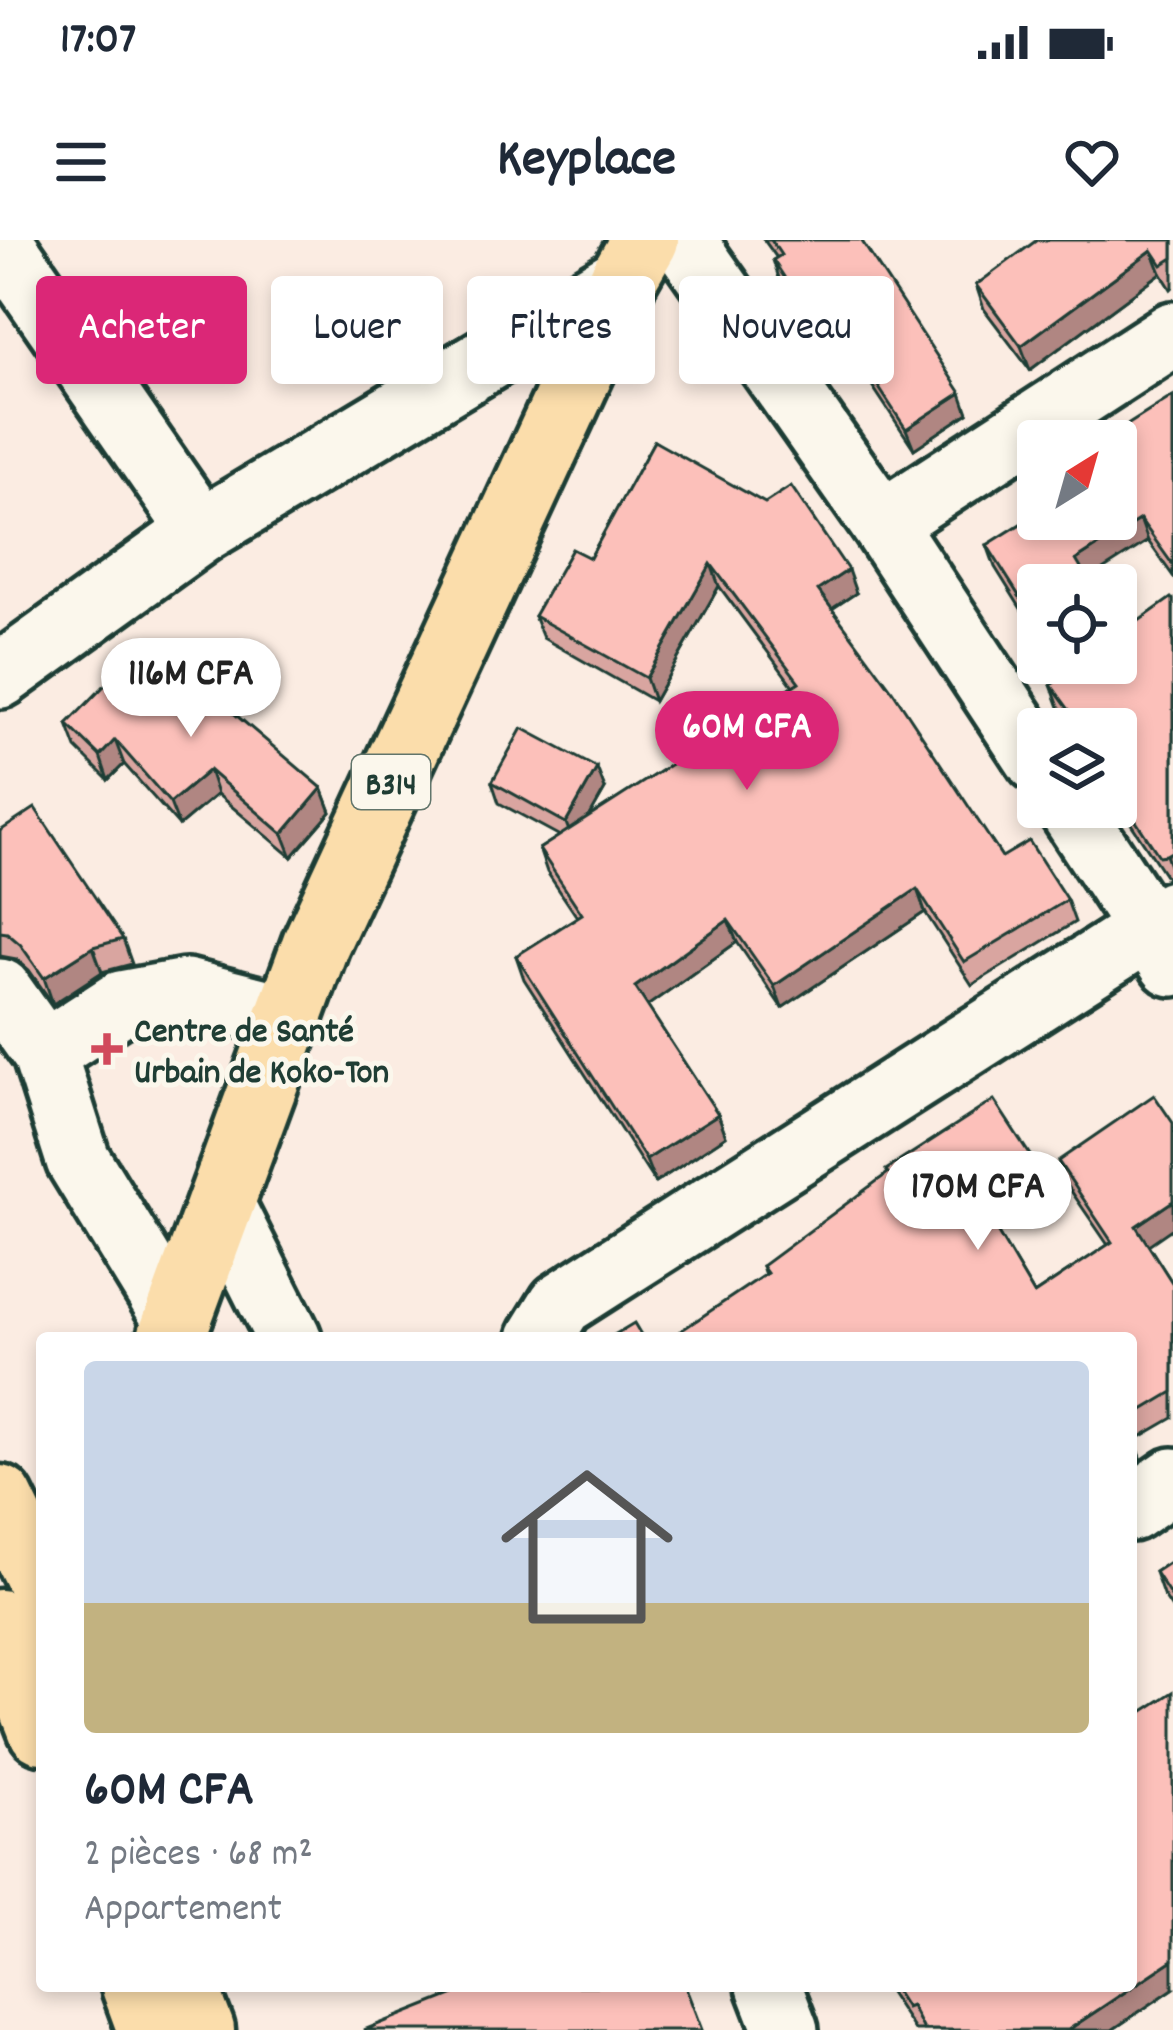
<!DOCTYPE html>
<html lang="fr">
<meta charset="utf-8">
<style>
body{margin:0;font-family:Dekko,sans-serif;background:#f6f6f7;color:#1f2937;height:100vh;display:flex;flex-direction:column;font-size:45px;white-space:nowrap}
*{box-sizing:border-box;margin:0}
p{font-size:39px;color:#747a83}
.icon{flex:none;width:66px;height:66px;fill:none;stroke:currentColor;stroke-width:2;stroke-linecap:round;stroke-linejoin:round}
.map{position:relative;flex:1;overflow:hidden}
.side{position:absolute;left:36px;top:1092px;width:1101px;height:660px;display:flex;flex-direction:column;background:#fff;border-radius:12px;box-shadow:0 6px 18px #0003}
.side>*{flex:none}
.banner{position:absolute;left:36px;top:36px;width:1101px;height:108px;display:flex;gap:24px}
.needle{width:78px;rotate:37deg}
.controls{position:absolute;left:1017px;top:180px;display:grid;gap:24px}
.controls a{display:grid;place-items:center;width:120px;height:120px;border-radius:12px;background:#fff;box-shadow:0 6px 18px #0003;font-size:60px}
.price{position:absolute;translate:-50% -102px;padding:0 27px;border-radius:42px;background:#fff;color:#222;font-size:39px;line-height:78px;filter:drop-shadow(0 3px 6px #0008)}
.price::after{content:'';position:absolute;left:50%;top:72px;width:36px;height:27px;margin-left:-18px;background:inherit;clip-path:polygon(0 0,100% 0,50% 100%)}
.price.active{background:#db2777;color:#fff}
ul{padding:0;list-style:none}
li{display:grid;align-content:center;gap:24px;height:636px;padding:0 48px}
li span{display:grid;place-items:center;height:372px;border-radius:12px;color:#555}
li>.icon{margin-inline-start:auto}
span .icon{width:216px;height:216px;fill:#fffc;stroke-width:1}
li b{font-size:51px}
.pill{padding:0 42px;border-radius:12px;background:#fff;box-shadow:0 6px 18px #0003;font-size:42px;line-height:108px}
.pill.active{background:#db2777;color:#fff}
.status{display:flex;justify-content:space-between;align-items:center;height:84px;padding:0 60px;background:#fff;direction:ltr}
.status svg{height:33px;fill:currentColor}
header{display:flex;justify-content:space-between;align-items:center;height:156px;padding:0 48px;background:#fff;font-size:54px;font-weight:700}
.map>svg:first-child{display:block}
</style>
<div class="status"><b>17:07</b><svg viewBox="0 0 49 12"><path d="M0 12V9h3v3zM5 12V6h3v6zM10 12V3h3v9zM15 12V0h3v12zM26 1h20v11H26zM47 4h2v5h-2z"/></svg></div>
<header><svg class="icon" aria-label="menu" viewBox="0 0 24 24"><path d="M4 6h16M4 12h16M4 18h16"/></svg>Keyplace<svg class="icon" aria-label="heart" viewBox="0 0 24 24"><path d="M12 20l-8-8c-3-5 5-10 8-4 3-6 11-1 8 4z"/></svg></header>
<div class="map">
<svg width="1173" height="1790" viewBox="0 0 1173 1790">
<rect width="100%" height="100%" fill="#fbece2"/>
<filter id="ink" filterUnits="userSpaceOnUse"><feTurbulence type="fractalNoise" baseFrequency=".00833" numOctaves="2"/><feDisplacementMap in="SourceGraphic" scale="24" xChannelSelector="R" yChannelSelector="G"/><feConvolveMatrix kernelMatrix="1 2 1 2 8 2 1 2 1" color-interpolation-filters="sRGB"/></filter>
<g filter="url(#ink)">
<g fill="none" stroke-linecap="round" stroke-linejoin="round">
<defs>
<g id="minor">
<path d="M683,0L882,283L1038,520"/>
<path d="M0,1L201,291"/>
<path d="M882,283L1173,94"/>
<path d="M0,436L201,291L624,37"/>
<path d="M1069,567L1172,724"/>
<path d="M0,751L44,813L78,920L177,1082"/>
<path d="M44,813L121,763L186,751L289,777"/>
<path d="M220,961L289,1098"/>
<path d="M540,1098L561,1064L1173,673"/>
<path d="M1131,1269L1173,1240"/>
<path d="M769,1746L786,1790"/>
</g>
<g id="major">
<path d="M171,1098L316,703L624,37L645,0"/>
<path d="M0,1259L42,1345"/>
<path d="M0,1383L42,1490"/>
<path d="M135,1746L151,1790"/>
<path d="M184,1746L201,1790"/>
</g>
</defs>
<use href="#minor" stroke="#1f3d34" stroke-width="72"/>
<use href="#major" stroke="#1f3d34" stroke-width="75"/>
<use href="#minor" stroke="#fbf7ec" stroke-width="63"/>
<use href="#major" stroke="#fbddab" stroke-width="66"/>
</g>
<g fill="#d9a5a0" stroke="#1f3d34" stroke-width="3">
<path d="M764,0H861L968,173L914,209L861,129L857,131L812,70L804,76L780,41L773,20L777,18Z"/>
<path d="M1173,0V47L1171,49L1161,33L1030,130L984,69L976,45Z"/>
<path d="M1173,156V336L1148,301L1038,345V396L995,327L987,305L1116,279Z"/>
<path d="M654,201L856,353L832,369L1002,617L1067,660L1075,682L972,745L925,672L782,768L737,702L647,766L718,874L726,896L655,943L524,739L516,716L577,677L547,632L539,609L560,596L499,563L492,542L605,549L588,578L793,446L719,346L654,461L543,398L534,376L590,318Z"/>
<path d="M1173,360V638H1167L1116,561V489H1075L1059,467L1051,445L1063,436L1055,423H1116L1122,393Z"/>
<path d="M112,449L322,548L331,572L292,617L217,554L179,586L124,524L108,540L76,508L67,484Z"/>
<path d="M0,591L123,699L132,724L102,732L53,764L29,730L16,719L0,716Z"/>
<path d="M1058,921L1148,1005L1173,1044V1178L1135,1200L1141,1218L1131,1226V1098L765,1035L762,1026L1046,951L994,987L1034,1054L1108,1005L1065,942Z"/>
<path d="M1173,1320V1370L1163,1355L1155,1332Z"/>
<path d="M885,1746H1131L1173,1749L1112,1790H914Z"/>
</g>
<g fill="#b08682" stroke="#1f3d34" stroke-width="3">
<path d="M1152,10L1161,33L1030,130L1021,106Z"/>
<path d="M804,50L812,70L804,76L796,55Z"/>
<path d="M853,108L861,129L857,131L850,110Z"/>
<path d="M961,153L968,173L914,209L906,189Z"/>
<path d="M1140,279L1148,301L1084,342L1076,320Z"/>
<path d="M711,324L719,346L654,461L646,438Z"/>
<path d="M848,330L856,353L827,372L818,350Z"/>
<path d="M115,500L124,524L108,540L100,516Z"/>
<path d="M597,528L605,549L574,604L566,583Z"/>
<path d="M209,530L217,554L179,586L170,563Z"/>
<path d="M322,548L331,572L292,617L283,594Z"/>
<path d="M1173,611V634L1166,615Z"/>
<path d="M917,649L925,672L782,768L774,746Z"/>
<path d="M728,680L737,702L643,769L635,747Z"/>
<path d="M93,707L102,732L53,764L44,738Z"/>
<path d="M718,874L726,896L655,943L646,920Z"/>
<path d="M1039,929L1046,951L991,989L983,968Z"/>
<path d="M1173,961V988L1144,1008L1136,986Z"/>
<path d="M1134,1197L1141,1218L1131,1226V1199Z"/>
<path d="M1173,1720V1749L1112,1790H1068Z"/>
</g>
<g fill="#fcc0ba" stroke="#1f3d34" stroke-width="3">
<path d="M771,0H861L961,153L906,189L853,108L850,110L804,50L796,55L773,20L781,15Z"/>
<path d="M1037,0H1173V18L1162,25L1152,10L1021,106L976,45Z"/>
<path d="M1173,156V325L1140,279L1076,320L1091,345H1038V386L987,305L1038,273V279H1116V201H1102Z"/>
<path d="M654,201L765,263L791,246L848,330L818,350L892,450L1002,617L1029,601L1067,660L964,722L917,649L774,746L728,680L635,747L718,874L646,920L516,716L582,674L539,609L799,442L711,324L646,438L534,376L572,309L590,318Z"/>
<path d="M1171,358L1173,360V611L1166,615L1159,616L1116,551V489H1083L1051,445L1067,433L1061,423H1116V384L1122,393Z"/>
<path d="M151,403L322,548L283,594L209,530L170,563L115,500L100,516L67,484L106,444L112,449Z"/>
<path d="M522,488L597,528L566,583L492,542Z"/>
<path d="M35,568L123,699L93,707L44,738L20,704L7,693L0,692V591Z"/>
<path d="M1154,855L1173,883V961L1136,986L1173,1044V1152L1131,1177V1098H670L767,1033L762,1026L888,933L886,930L994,860L1039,929L983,968L1034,1054L1112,1002L1058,921Z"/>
<path d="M634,1083L643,1098H609Z"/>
<path d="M1173,1320V1360L1155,1332Z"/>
<path d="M1173,1452V1720L1068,1790H923L911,1766L906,1768L892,1746H1131V1479Z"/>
<path d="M461,1746H685L702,1790H364L462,1751Z"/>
</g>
</g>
<path fill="#d1495b" stroke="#fbf7ec" stroke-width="4.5" d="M101 791h12v12h12v12h-12v12h-12v-12h-12v-12h12z"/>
<g text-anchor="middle" stroke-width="10" stroke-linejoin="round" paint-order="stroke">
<rect fill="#fbf7ec" stroke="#61756b" stroke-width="3" x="352" y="515" width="78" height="54" rx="9"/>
<g font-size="33" font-weight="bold" fill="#1f3d34">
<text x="391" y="554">B314</text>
</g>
<g font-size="36" font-weight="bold" fill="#1f3d34" stroke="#fbf7ec" text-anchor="start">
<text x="134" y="801">Centre de Santé<tspan x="134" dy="41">Urbain de Koko-Ton</tspan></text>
</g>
</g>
</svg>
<div class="controls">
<a><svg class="needle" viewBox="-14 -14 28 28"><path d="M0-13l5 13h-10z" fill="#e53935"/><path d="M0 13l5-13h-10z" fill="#747a83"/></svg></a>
<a><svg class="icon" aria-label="locate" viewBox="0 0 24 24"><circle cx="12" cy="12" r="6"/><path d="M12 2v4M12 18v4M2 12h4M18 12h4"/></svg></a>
<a><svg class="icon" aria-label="layers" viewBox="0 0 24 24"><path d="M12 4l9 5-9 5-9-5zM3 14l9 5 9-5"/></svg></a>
</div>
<b class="price" style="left:191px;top:500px">116M CFA</b>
<b class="price active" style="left:747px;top:553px">60M CFA</b>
<b class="price" style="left:978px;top:1013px">170M CFA</b>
<div class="banner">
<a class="pill active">Acheter</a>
<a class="pill">Louer</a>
<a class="pill">Filtres</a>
<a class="pill">Nouveau</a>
</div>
<section class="side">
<ul>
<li><span style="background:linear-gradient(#c9d6e8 65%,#c2b280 0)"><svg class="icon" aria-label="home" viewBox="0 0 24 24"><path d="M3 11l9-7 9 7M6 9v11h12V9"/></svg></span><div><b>60M CFA</b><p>2 pièces · 68 m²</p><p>Appartement</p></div></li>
</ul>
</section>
</div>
